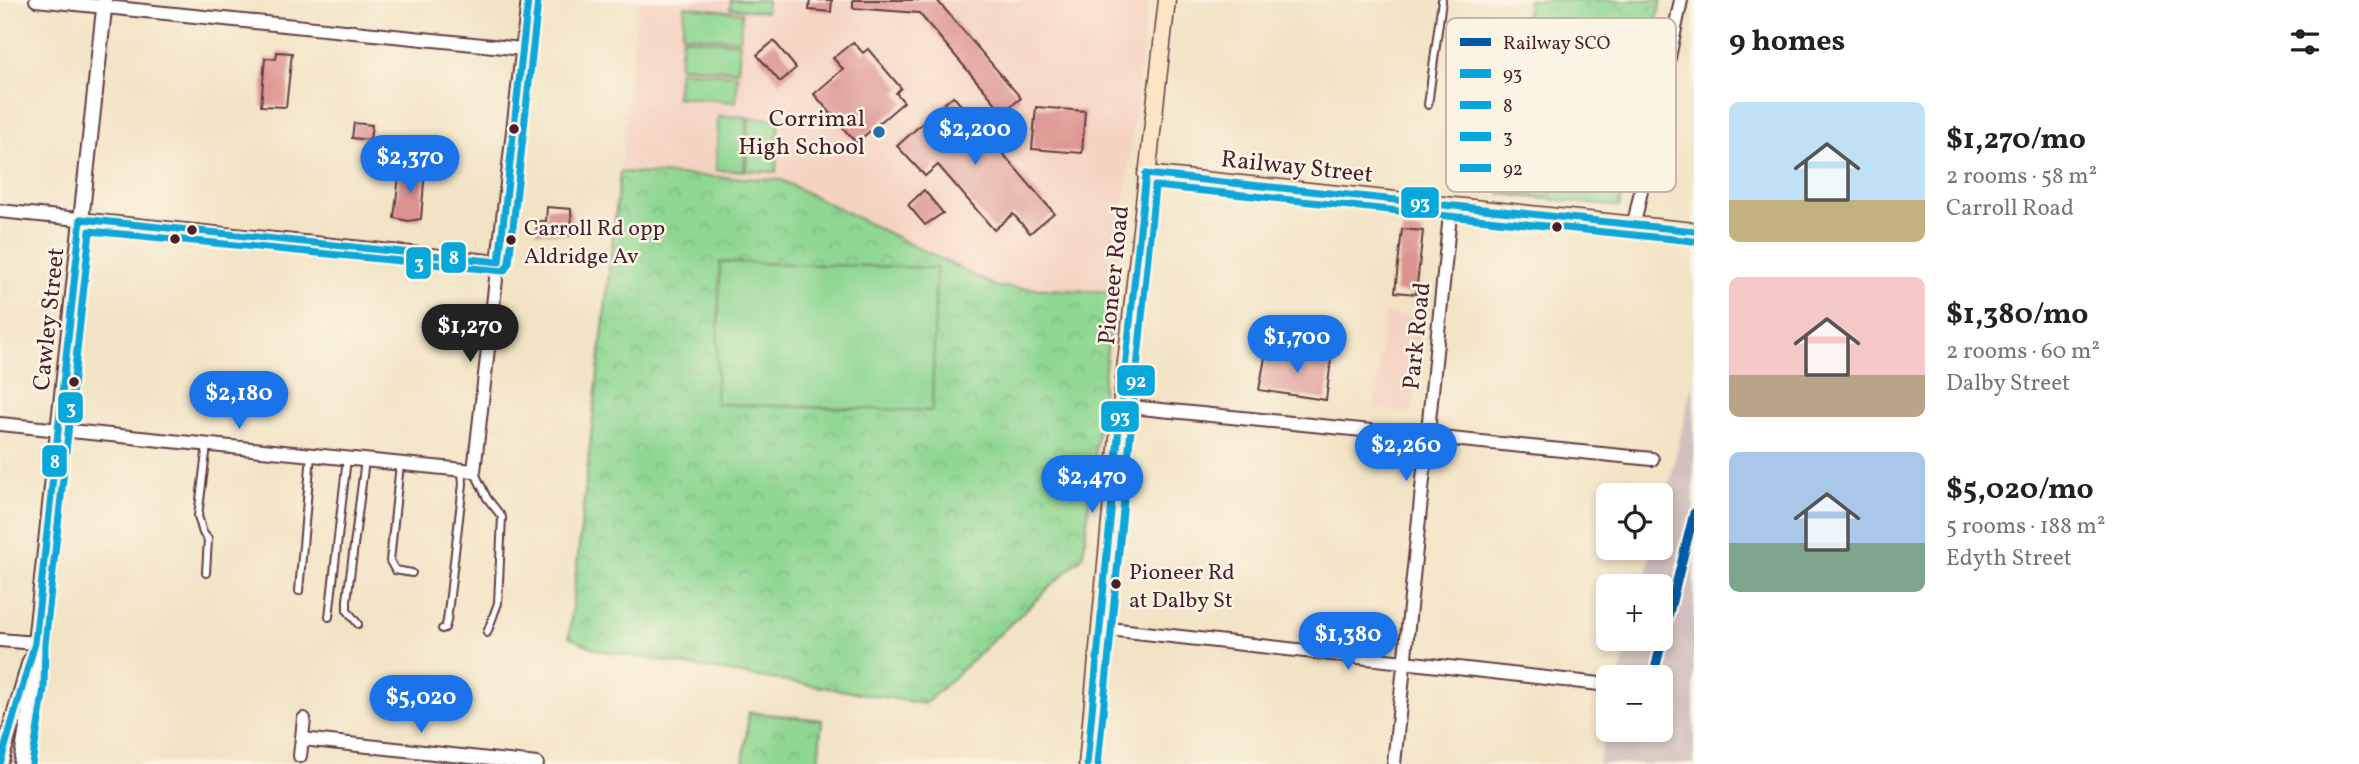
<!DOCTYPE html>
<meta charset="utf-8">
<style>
body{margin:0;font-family:Vollkorn,serif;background:#f6f6f6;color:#222;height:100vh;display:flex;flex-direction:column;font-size:26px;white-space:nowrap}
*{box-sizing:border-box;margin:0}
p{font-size:23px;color:#767676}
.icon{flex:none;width:38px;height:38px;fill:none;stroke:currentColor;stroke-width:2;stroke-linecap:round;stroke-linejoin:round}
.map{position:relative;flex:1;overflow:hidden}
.panel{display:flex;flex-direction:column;background:#fff;width:665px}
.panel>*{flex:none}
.controls{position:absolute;left:1596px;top:483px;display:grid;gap:14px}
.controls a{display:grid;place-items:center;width:77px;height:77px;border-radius:10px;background:#fff;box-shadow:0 4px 10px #0003;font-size:35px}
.price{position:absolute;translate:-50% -60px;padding:0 16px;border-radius:24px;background:#1a73e8;color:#fff;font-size:23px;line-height:46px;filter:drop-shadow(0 2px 4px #0008)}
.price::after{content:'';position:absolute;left:50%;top:42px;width:21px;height:16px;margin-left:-10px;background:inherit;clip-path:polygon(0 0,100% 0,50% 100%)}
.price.current{background:#222;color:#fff}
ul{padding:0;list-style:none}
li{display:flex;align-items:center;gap:21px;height:175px;padding:0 35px}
li span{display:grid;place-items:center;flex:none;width:196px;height:140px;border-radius:10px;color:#555}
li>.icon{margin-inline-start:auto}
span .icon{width:84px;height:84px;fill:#fffc;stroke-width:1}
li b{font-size:30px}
h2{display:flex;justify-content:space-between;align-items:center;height:84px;padding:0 35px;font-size:30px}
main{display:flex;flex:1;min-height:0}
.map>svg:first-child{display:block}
</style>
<main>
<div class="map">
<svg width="1694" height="764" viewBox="0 0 1694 764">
<defs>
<pattern id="park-crowns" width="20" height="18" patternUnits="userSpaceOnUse" patternTransform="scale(1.75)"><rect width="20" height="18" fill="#8fd792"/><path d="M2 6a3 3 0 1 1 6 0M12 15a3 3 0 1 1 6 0" fill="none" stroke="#7db87e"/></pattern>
</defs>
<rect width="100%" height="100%" fill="#fcf5e5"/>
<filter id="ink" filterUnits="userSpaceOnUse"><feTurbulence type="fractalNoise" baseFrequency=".0143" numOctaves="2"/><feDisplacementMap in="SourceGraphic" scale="14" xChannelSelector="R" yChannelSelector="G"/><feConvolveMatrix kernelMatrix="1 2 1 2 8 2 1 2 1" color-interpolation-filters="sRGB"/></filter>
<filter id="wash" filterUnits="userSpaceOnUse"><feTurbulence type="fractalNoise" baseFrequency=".00686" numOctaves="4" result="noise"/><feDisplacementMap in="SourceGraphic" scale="28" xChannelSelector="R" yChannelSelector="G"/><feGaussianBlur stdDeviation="1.57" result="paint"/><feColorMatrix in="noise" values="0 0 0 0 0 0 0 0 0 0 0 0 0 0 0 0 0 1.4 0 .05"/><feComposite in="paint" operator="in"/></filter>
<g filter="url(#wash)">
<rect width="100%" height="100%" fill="#f2e3c5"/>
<g fill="#f5d3c2">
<path d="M639,0H1148L1114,292L997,287L781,180L620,172Z"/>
<path d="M1385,313L1422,317L1412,413L1374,409Z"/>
</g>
<path fill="#d1c0bd" d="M1694,378V764H1598L1608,720V730H1661V677H1619L1629,639H1661V586H1643L1653,548H1661V518Z"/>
<g fill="url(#park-crowns)" stroke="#6c7b5e" stroke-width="2">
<path d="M1528,0H1661L1619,207L1500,194Z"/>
<path d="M620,172L781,180L997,287L1114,292L1083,556L925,704L601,651L569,637Z"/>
<path d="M749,712L822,720L818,764H743Z"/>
</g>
<g fill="#8fd792" stroke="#6c7b5e" stroke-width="2">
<path d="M731,0H767L766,12L730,8Z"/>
<path d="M685,6L742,13L740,40L682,35Z"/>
<path d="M682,38L740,43L738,71L679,66Z"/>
<path d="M679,70L738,75L736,102L676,97Z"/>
<path d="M718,116L747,117L744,171L716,170Z"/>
<path d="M749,118L779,119L776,172L746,171Z"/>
<path d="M720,262L936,268L932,411L716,404Z"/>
</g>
<g id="blocks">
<g fill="#dc928e">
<path d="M810,0H832L831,12L809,10Z"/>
<path d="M853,0H937L1021,98L1003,112L919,13L853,8Z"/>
<path d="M774,41L796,68L780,82L757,55Z"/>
<path d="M853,42L863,53L868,49L901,88L896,93L904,102L856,143L814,94L843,69L833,58Z"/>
<path d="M277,52L292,53L286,107L261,106L265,58L276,59Z"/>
<path d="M953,96L1054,213L1030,233L1013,214L994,230L938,165L925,176L897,146Z"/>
<path d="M1036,107L1085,111L1082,153L1032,149Z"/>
<path d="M354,123L372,125L370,140L352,138Z"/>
<path d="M400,168L425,170L421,219L408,221L394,218Z"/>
<path d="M924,190L943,213L925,225L908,205Z"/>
<path d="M547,207L571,209L572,235L536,232L538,221H546Z"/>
<path d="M1402,229L1423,231L1416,294L1395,292Z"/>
<path d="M1266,352L1303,358L1304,352L1327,355L1328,359L1331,360L1326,400L1259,390Z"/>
</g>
</g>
</g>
<g filter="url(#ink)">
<use href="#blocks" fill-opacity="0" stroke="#633c42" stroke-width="2"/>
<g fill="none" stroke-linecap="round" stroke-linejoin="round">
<defs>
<g id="service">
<path d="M1428,105L1442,0"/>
<path d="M400,464L390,561L395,570L412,573"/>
<path d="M474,471L487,498L502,517L498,603L487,633"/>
<path d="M206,573L208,539L203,533L198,516L207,445"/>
<path d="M299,591L311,455"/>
<path d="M329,617L347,458"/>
<path d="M358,624L347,610V600L365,460"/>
<path d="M442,629L445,628L447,621L463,484L462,470"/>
</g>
<g id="minor">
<path d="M36,0L523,49"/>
<path d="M0,211L499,262"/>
<path d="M1634,224L1681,0"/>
<path d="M1121,406L1652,459"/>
<path d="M0,424L474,471L528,0"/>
<path d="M1100,628L1600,684"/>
<path d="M0,640L35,643"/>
<path d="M302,739L537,764"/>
<path d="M300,756L304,719"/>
<path d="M1394,764L1451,205"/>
</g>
<g id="tertiary">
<path d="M0,764L30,661"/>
<path d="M21,764L34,686L35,643L105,0"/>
</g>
<g id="secondary">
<path d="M1146,174L1694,231"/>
<path d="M1087,764L1121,406L1167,0"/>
</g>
</defs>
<use href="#service" stroke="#633c42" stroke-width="10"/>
<use href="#minor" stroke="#633c42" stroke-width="16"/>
<use href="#tertiary" stroke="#633c42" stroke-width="18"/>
<use href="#secondary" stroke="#633c42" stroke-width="19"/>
<use href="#service" stroke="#fff" stroke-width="6"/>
<use href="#minor" stroke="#fff" stroke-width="12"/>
<use href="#tertiary" stroke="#fff" stroke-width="14"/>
<use href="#secondary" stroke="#fee5c5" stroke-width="16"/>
<defs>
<g id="bus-1">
<path d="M1146,174L1694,231"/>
<path d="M1087,764L1121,406L1146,174"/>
</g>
<path id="bus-2" d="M0,764L35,643L81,219L499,262L528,0"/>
<path id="bus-3" d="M32,764L44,688L45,644L90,231L504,271L509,263L538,1"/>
<path id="bus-4" d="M1098,764L1155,186L1693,241"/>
</defs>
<use href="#bus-1" stroke="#fcf5e5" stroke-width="12"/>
<use href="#bus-2" stroke="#fcf5e5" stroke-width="12"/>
<use href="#bus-3" stroke="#fcf5e5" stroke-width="12"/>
<use href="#bus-4" stroke="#fcf5e5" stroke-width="12"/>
<use href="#bus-1" stroke="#07a6db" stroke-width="7"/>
<use href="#bus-2" stroke="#07a6db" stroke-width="7"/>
<use href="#bus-3" stroke="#07a6db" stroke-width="7"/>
<use href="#bus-4" stroke="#07a6db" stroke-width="7"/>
<defs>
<path id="rail-1" d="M1653,677L1694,513"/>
</defs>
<use href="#rail-1" stroke="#fcf5e5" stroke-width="14"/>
<use href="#rail-1" stroke="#005aa3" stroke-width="9"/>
</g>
</g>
<g fill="#4a1f2b" stroke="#fcf5e5" stroke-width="2.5">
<circle cx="514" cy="129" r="6"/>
<circle cx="1557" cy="227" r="6"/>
<circle cx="192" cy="230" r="6"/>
<circle cx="175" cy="239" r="6"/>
<circle cx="511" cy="240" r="6"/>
<circle cx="74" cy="382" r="6"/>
<circle cx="1116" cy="584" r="6"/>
</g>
<circle fill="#1f6fb2" stroke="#fcf5e5" stroke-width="2.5" cx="879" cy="132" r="7"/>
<g text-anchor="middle" stroke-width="5" stroke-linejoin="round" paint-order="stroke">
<g font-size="22" fill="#4a1f2b" stroke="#fcf5e5" text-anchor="start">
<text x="524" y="235">Carroll Rd opp<tspan x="524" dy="28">Aldridge Av</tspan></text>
<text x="1129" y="579">Pioneer Rd<tspan x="1129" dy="28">at Dalby St</tspan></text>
</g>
<g font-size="24" fill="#4a1f2b" stroke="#fcf5e5" text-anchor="end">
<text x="865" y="126">Corrimal<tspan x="865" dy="28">High School</tspan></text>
</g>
<g font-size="24" fill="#4a1f2b" stroke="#fcf5e5">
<text transform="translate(1297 166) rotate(6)" y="8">Railway Street</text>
<text transform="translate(1113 275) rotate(-84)" y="8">Pioneer Road</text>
<text transform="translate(48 319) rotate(-84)" y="8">Cawley Street</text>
<text transform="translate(1416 336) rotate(-84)" y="8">Park Road</text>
</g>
</g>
<rect x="1446" y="18" width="230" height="174" rx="10" fill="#fcf5e5" stroke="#c7b5ad" stroke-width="2"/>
<rect x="1460" y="38" width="31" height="8" fill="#005aa3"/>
<rect x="1460" y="69" width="31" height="9" fill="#07a6db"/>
<rect x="1460" y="101" width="31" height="8" fill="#07a6db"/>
<rect x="1460" y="132" width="31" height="9" fill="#07a6db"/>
<rect x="1460" y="164" width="31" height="8" fill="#07a6db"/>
<g font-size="19" fill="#4a1f2b">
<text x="1503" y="49">Railway SCO</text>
<text x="1503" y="80">93</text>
<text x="1503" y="112">8</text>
<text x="1503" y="143">3</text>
<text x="1503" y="175">92</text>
</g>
<g stroke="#fcf5e5" stroke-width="2.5">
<rect x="1400" y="186" width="40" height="33" rx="7" fill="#07a6db"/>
<rect x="440" y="241" width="27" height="33" rx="7" fill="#07a6db"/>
<rect x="405" y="246" width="27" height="34" rx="7" fill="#07a6db"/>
<rect x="1116" y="364" width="40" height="33" rx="7" fill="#07a6db"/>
<rect x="57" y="391" width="27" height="33" rx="7" fill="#07a6db"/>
<rect x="1100" y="400" width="40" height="33" rx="7" fill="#07a6db"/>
<rect x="41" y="444" width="27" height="34" rx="7" fill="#07a6db"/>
</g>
<g font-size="19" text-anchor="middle" font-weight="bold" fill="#fff">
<text x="1420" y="209">93</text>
<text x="454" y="264">8</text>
<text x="419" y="269">3</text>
<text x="1136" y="387">92</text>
<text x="71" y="414">3</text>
<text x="1120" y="423">93</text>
<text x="55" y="468">8</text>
</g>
</svg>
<div class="controls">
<a><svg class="icon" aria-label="locate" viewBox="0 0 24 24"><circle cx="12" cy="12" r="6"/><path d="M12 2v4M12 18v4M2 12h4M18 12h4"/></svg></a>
<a>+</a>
<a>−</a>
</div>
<b class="price" style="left:975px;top:167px">$2,200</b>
<b class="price" style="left:410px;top:195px">$2,370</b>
<b class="price current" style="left:470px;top:364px">$1,270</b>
<b class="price" style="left:1297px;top:375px">$1,700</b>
<b class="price" style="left:239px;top:431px">$2,180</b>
<b class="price" style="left:1406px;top:483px">$2,260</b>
<b class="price" style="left:1092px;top:515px">$2,470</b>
<b class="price" style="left:1348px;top:672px">$1,380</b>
<b class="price" style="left:421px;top:735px">$5,020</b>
</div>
<section class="panel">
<h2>9 homes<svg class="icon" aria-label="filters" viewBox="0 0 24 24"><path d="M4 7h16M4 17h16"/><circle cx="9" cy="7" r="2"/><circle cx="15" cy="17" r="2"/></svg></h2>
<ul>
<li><span style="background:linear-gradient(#bfe0f5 70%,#c2b280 0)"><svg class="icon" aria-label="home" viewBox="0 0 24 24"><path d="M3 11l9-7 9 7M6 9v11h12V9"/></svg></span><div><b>$1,270/mo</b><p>2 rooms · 58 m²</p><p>Carroll Road</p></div></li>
<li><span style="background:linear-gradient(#f6c9c9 70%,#b9a48a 0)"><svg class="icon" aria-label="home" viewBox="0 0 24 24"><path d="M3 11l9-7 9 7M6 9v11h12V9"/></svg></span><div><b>$1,380/mo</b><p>2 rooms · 60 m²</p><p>Dalby Street</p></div></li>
<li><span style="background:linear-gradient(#a9c7e8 65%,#7fa58c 0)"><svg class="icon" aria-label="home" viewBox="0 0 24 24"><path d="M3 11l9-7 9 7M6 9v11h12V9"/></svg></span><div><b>$5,020/mo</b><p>5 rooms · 188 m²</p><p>Edyth Street</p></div></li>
</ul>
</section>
</main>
